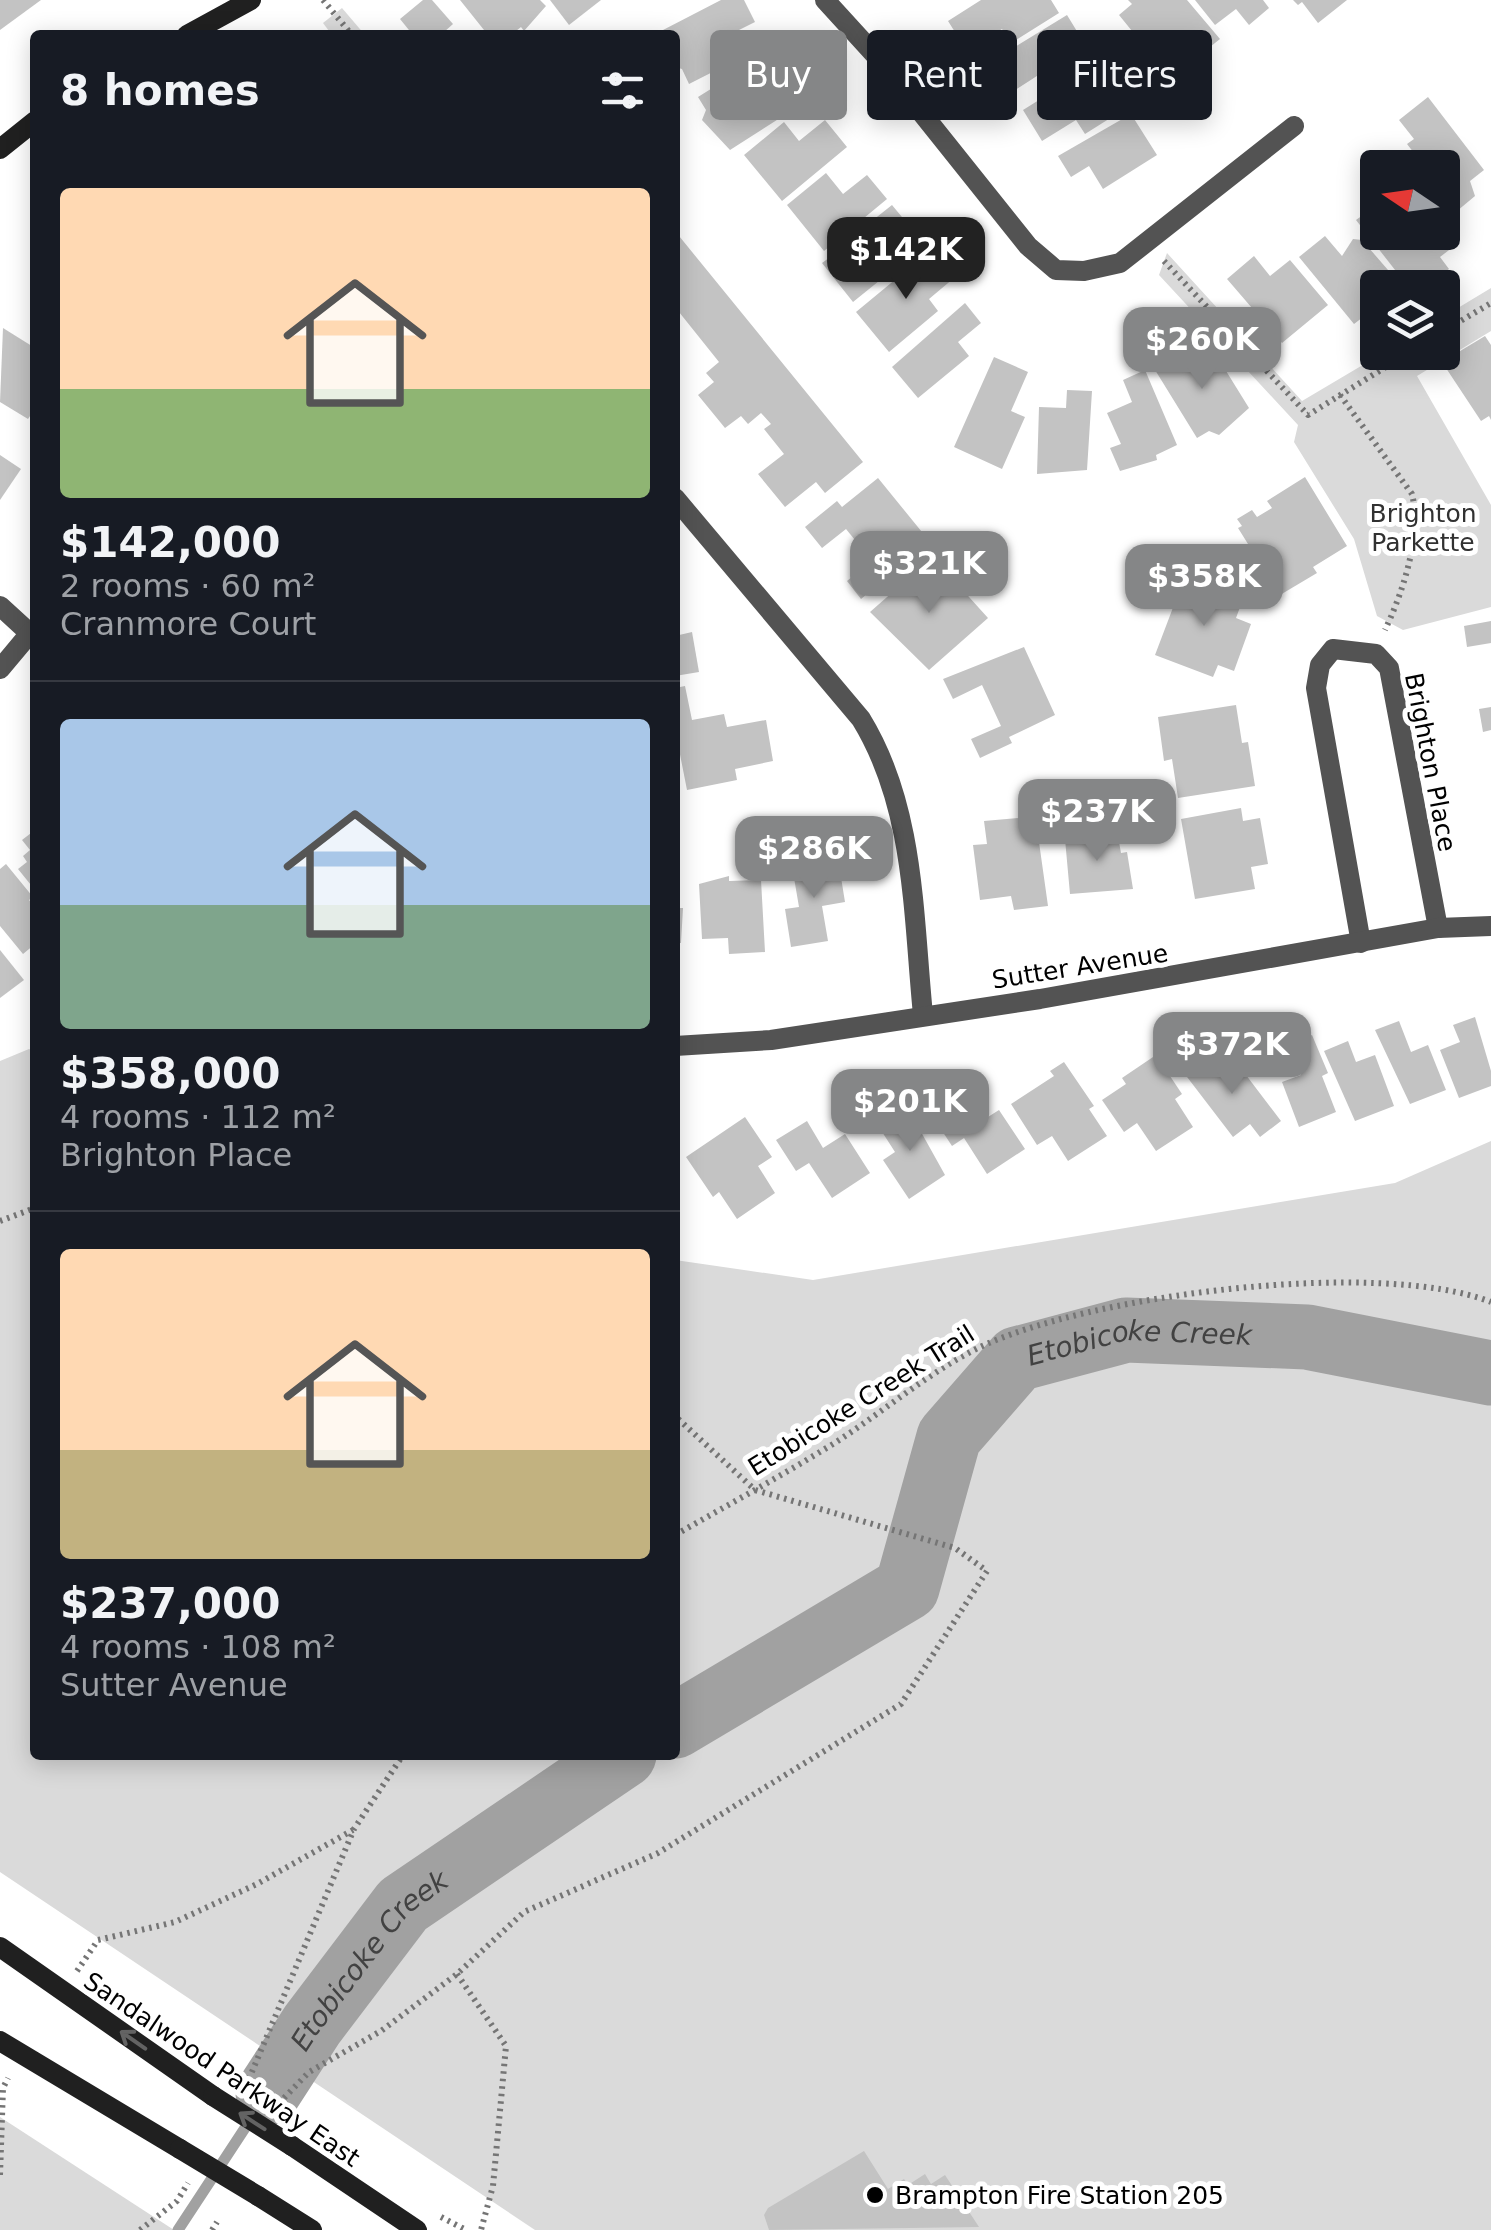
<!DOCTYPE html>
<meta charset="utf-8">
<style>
body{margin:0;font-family:"DejaVu Sans",sans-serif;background:#20242c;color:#f1f3f6;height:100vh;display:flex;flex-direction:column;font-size:38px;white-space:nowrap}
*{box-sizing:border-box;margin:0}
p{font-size:32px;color:#9ea1a6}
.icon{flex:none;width:55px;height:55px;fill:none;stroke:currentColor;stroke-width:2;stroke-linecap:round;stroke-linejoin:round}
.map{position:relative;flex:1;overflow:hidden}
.panel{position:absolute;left:30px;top:30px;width:650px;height:1730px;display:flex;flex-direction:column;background:#171b24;border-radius:10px;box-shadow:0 5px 25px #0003}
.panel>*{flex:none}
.hud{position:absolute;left:710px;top:30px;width:630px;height:90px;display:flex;gap:20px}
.needle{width:65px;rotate:283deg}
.buttons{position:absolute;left:1360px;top:150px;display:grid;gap:20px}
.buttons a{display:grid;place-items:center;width:100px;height:100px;border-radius:10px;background:#171b24;box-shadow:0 5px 25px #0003;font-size:50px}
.price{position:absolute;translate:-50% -85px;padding:0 22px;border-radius:20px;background:#858687;color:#fff;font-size:32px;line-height:65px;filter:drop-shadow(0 2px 5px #0008)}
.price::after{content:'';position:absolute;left:50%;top:60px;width:30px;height:22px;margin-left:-15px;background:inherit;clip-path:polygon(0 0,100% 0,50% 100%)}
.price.active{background:#222;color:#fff}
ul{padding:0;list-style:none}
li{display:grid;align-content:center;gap:20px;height:530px;padding:0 30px}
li+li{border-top:2px solid #363941}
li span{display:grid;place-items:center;height:310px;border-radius:10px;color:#555}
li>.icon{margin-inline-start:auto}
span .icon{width:180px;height:180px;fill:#fffc;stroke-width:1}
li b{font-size:42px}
h2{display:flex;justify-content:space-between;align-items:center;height:120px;padding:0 30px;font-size:42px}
.tag{padding:0 35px;border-radius:10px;background:#171b24;box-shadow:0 5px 25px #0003;font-size:35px;line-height:90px}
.tag.active{background:#858687;color:#fff}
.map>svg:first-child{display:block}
</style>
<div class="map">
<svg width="1491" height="2230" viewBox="0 0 1491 2230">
<rect width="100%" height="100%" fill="#fff"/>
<g fill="#dadada">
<path d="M342,8L365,35H332L323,23Z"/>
<path d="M1167,253L1302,401L1383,353L1442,352L1443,317L1491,288V331L1417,376L1491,505V607L1403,630L1377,616L1354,539L1294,442L1298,425L1159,275Z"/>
<path d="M29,1049L35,1051V1755H675V1260L813,1280L1395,1183L1491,1141V2230H535L0,1872V1061Z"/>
<path d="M0,2117L174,2230H0Z"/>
</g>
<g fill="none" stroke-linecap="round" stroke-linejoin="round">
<path stroke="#a1a1a1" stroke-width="11" d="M178,2230L268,2093"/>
<g stroke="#a1a1a1" stroke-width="65">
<path id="s1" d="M675,1726L907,1588L949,1437L1017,1359L1126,1330L1307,1337L1491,1373"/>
<path id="s2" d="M268,2093L312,2025L403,1905L624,1755"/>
</g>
</g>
<g fill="#c3c3c3">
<path d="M0,0H41L0,30Z"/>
<path d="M423,0H432L453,24L444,32L447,35H413L400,19Z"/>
<path d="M460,0H540L546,6L524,31L521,27L511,35H488Z"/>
<path d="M550,0H601L569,25Z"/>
<path d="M721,0H744L755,22L731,34L745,48L742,57L689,84L682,69L675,67V35H666L663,30Z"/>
<path d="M981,0H1051L1059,13L1011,43L1002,29L967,51L948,21Z"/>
<path d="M1128,0H1187L1220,39L1191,62L1181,50L1172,58L1165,49L1154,58L1119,15L1132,4Z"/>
<path d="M1195,0H1263L1269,8L1249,25L1236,9L1215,25Z"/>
<path d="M1293,0H1347L1318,23L1302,2L1298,5Z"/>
<path d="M1067,15L1094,59L1048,87L1040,74L1006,96L987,64Z"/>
<path d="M773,50L792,81L769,95L784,109L780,118L730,150L702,120L706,110L698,97Z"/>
<path d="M1103,60L1131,105L1085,134L1076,120L1042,141L1023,110Z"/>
<path d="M1428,97L1484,170L1470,181L1475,196L1457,211L1442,204V168L1399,165L1414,153L1407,144L1414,139L1399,120Z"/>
<path d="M1131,114L1157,155L1103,189L1089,166L1071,177L1058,156Z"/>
<path d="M825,120L847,147L782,201L744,155L784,122L799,141Z"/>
<path d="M826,173L843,194L867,175L887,199L824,251L787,205Z"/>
<path d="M1378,204V232H1442L1453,247L1440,257L1449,269L1428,285L1420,274L1406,284L1356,220Z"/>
<path d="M892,205L916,234L892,254L900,264L853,302L822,263L866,231L863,228Z"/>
<path d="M675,231L863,462L825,493L816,482L785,507L758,474L784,454L764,429L771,424L761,413L748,424L741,416L725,428L698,395L714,382L706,373L719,362L675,307Z"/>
<path d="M1325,236L1342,256L1353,239L1362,240L1401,285L1378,288V314H1367L1354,324L1299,257Z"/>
<path d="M931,250L954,278L929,299L938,311L889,352L856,312Z"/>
<path d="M1254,256L1270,276L1290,260L1328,305L1282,343L1227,279Z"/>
<path d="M965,303L981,323L958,342L969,356L918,398L892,367Z"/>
<path d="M3,328L35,348V409L28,419L0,402Z"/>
<path d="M1485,336L1491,345V420L1489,416L1481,421L1442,362Z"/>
<path d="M1182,347L1196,370L1210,355L1218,358L1249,408L1219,435L1209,431L1197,438L1152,365Z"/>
<path d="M994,357L1028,372L1011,411L1025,417L1002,469L954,447Z"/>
<path d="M1145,370L1177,445L1156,455L1157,460L1120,471L1110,448L1121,444L1107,413L1132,402L1123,380Z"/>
<path d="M1067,390L1092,391L1087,470L1037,474L1039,407L1066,408Z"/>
<path d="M0,455L21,469L0,500Z"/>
<path d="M1305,477L1347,546L1313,567L1317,573L1280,595L1238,528L1242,526L1237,519L1252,510L1257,517L1272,508L1267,501Z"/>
<path d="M878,478L926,537L886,570L890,575L861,599L847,581L872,561L846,529L822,548L805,527L837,501L842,507Z"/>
<path d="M928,561L955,591L960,587L988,618L929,670L870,612Z"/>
<path d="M1185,576L1243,599L1236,618L1251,624L1234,671L1218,665L1213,677L1155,655Z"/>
<path d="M1491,621V643L1467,647L1464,626Z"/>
<path d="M692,632L699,672L675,676V636Z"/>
<path d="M1024,647L1055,715L1009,737L1012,743L980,758L971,739L1001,726L982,685L953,699L943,679Z"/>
<path d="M685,686L692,720L724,714L727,727L766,720L773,761L735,769L737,780L687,790L675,729V688Z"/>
<path d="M1236,705L1242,743L1248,742L1255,786L1178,798L1172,759L1164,761L1158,717Z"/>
<path d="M1491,707V730L1483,732L1479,709Z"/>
<path d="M1241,808L1243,821L1260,818L1268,864L1251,867L1255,889L1195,899L1181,819Z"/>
<path d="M1031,817L1033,835H1038L1048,906L1014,910L1011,896L980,900L973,845L987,844L984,821Z"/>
<path d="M35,830V890L18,869L27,862L23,856L30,850L22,840Z"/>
<path d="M1117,831L1121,853L1127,852L1133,889L1070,894L1065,839Z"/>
<path d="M838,859L845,902L822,906L828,941L791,947L785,909L799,907L792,866Z"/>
<path d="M6,864L33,897L29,900L35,907V944L23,954L0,926V869Z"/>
<path d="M729,876V881L761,880L765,952L729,954L728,938L702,939L699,884Z"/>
<path d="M675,886H680L679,908H683L681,943H675Z"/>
<path d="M0,950L24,980L0,998Z"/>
<path d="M1475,1017L1491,1071V1086L1459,1098L1440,1050L1460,1042L1453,1025Z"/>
<path d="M1399,1021L1411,1052L1428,1045L1446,1090L1410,1104L1375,1030Z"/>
<path d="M1312,1035L1328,1073L1322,1076L1336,1112L1299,1127L1282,1082L1301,1075L1289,1044Z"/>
<path d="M1348,1041L1356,1062L1375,1055L1394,1106L1355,1121L1324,1051Z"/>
<path d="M1212,1051L1232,1079L1243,1071L1281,1121L1260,1137L1250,1124L1233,1137L1184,1073Z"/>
<path d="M1156,1055L1182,1094L1175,1099L1193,1127L1156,1151L1137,1123L1124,1132L1102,1100L1126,1084L1122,1078Z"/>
<path d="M1064,1062L1094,1106L1089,1109L1107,1136L1068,1161L1052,1136L1037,1145L1011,1104L1054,1076L1050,1071Z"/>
<path d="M962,1095L980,1122L999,1110L1025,1149L987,1174L964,1138L952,1146L931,1114Z"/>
<path d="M906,1105L945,1175L909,1199L883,1160L895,1152L877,1124Z"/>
<path d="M745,1117L772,1157L758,1166L775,1193L737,1219L719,1192L713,1197L686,1157Z"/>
<path d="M807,1121L823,1148L845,1134L870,1173L832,1198L809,1163L796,1171L776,1140Z"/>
<path d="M864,2151L888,2189L904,2179L908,2185L925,2174L931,2184L945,2175L979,2227L769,2230L764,2215L768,2208Z"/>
</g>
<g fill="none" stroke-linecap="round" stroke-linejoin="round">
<g stroke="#757575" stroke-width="6" stroke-dasharray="2.5 5" stroke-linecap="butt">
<path d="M323,0L352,35"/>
<path d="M1164,261L1308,415L1410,352"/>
<path d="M1442,332L1491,303"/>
<path d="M1340,395L1412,494C1422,535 1403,592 1385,630"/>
<path d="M0,1221L35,1208"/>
<path d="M675,1535C728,1505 781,1476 833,1444C882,1413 926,1374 978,1348C1087,1295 1378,1258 1491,1302"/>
<path d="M77,1971L98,1940L175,1922L257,1884L353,1830"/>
<path d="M457,1974L506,2046L493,2186L481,2230"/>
<path d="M246,2086L354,1829L403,1755"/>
<path d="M284,2098L309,2072L381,2031L457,1974L524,1912L658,1853L901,1704L987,1571L955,1548L755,1490L675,1416"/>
<path d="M0,2175L3,2088L8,2078"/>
<path d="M441,2217L466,2230"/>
<path d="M140,2230L177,2201L188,2183"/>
<path d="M212,2230L217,2222"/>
</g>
<g stroke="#535353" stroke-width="20">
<path d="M825,0L877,57L1028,246L1056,270L1084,271L1120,263L1294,126"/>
<path d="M675,498L861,719C915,807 913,914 923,1015"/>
<path d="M0,606L35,638"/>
<path d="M0,669L31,632"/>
<path d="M1361,943L1316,688L1320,665L1333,649L1376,654L1389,668L1438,928"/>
<path d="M675,1046L771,1040L1040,999L1438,928L1491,926"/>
</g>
<g stroke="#202020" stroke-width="20">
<path d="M187,35L251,0"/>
<path d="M0,149L35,121"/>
<path d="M0,1947L213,2096"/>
<path d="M0,2041L180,2149"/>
<path d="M292,2146L417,2230"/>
<path d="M258,2196L312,2230"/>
</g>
<g stroke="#202020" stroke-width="20">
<path d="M213,2096L292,2146"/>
<path d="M180,2149L258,2196"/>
</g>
</g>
<defs><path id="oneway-shaft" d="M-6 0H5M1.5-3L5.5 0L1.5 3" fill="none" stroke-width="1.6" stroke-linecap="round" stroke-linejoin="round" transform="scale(2.5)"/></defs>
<g stroke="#636363">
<use href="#oneway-shaft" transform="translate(133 2040) rotate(-145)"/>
<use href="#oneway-shaft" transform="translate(252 2121) rotate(-147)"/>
</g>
<circle fill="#000" stroke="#fff" stroke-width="4" cx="875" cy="2195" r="10"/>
<g text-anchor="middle" stroke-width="10" stroke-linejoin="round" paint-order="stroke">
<g font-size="25" fill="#313131" stroke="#fff">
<text x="1423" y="522">Brighton<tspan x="1423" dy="29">Parkette</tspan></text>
</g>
<g font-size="25" fill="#000" stroke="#fff">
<text transform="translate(1431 762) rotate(79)" y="9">Brighton Place</text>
<text transform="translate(1080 966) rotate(-9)" y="9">Sutter Avenue</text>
<text transform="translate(861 1400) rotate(-32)" y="9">Etobicoke Creek Trail</text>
<text transform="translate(222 2069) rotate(34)" y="9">Sandalwood Parkway East</text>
</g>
<g font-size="25" fill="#000" stroke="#fff" text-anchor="start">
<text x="895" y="2204">Brampton Fire Station 205</text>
</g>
<g font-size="28" font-style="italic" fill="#424242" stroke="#fff">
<text dy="10" stroke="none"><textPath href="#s1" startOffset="655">Etobicoke Creek</textPath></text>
<text dy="10" stroke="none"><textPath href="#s2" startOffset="168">Etobicoke Creek</textPath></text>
</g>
</g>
</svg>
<div class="buttons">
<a><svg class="needle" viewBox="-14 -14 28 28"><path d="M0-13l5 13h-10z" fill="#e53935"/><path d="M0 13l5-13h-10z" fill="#9ea1a6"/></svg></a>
<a><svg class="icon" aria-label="layers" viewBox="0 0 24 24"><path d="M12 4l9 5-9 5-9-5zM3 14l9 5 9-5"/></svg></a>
</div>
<b class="price active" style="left:906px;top:302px">$142K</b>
<b class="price" style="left:1202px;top:392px">$260K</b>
<b class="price" style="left:929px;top:616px">$321K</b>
<b class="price" style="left:1204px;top:629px">$358K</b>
<b class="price" style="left:1097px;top:864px">$237K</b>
<b class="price" style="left:814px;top:901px">$286K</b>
<b class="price" style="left:1232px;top:1097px">$372K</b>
<b class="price" style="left:910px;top:1154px">$201K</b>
<div class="hud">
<a class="tag active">Buy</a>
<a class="tag">Rent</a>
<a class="tag">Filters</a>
</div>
<section class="panel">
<h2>8 homes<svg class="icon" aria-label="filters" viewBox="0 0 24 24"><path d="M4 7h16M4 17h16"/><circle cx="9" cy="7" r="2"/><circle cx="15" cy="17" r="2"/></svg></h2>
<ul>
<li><span style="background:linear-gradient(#ffd9b3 65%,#8fb573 0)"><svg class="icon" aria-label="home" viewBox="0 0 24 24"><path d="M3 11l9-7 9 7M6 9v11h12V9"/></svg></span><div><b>$142,000</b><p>2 rooms · 60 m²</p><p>Cranmore Court</p></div></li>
<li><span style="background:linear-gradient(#a9c7e8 60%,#7fa58c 0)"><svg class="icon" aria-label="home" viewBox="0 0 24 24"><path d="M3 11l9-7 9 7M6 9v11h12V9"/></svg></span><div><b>$358,000</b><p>4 rooms · 112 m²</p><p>Brighton Place</p></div></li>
<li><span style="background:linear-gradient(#ffd9b3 65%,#c2b280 0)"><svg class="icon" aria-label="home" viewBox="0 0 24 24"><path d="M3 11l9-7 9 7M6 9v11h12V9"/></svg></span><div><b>$237,000</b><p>4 rooms · 108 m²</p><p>Sutter Avenue</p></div></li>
</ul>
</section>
</div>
